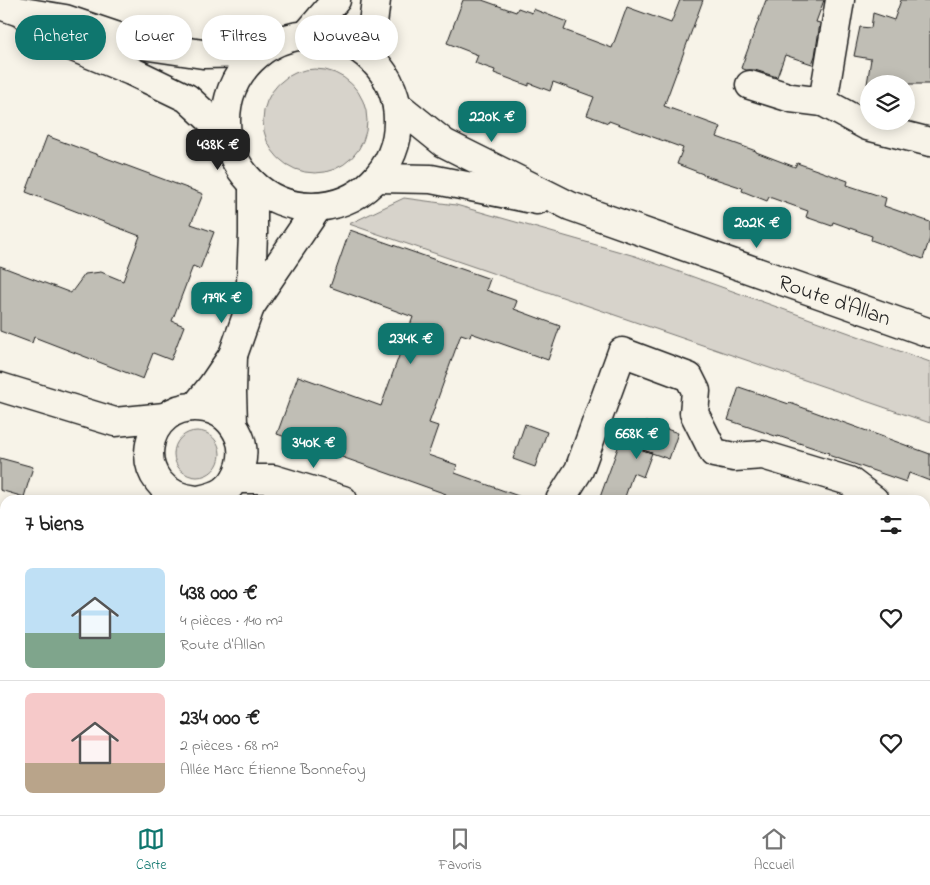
<!DOCTYPE html>
<html lang="fr">
<meta charset="utf-8">
<style>
body{margin:0;font-family:"Indie Flower",sans-serif;background:#f2f2f2;color:#222;height:100vh;display:flex;flex-direction:column;font-size:19px;white-space:nowrap}
*{box-sizing:border-box;margin:0}
p{font-size:16px;color:#767676}
.icon{flex:none;width:28px;height:28px;fill:none;stroke:currentColor;stroke-width:2;stroke-linecap:round;stroke-linejoin:round}
.map{position:relative;flex:1;overflow:hidden}
.drawer{position:absolute;left:0px;top:495px;width:930px;height:320px;display:flex;flex-direction:column;background:#fff;border-radius:15px 15px 0 0;box-shadow:0 2px 12px #0003}
.drawer>*{flex:none}
.banner{position:absolute;left:15px;top:15px;width:500px;height:45px;display:flex;gap:10px}
.buttons{position:absolute;left:860px;top:75px;display:grid;gap:10px}
.buttons a{display:grid;place-items:center;width:55px;height:55px;border-radius:50%;background:#fff;box-shadow:0 2px 12px #0003;font-size:25px}
.price{position:absolute;translate:-50% -42px;padding:0 11px;border-radius:10px;background:#0f766e;color:#fff;font-size:16px;line-height:32px;filter:drop-shadow(0 1px 2px #0008)}
.price::after{content:'';position:absolute;left:50%;top:30px;width:15px;height:11px;margin-left:-8px;background:inherit;clip-path:polygon(0 0,100% 0,50% 100%)}
.price.selected{background:#222;color:#fff}
ul{padding:0;list-style:none}
li{display:flex;align-items:center;gap:15px;height:125px;padding:0 25px}
li+li{border-top:1px solid #e0e0e0}
li span{display:grid;place-items:center;flex:none;width:140px;height:100px;border-radius:8px;color:#555}
li>.icon{margin-inline-start:auto}
span .icon{width:60px;height:60px;fill:#fffc;stroke-width:1}
li b{font-size:21px}
h2{display:flex;justify-content:space-between;align-items:center;height:60px;padding:0 25px;font-size:21px}
.tag{padding:0 18px;border-radius:22px;background:#fff;box-shadow:0 2px 12px #0003;font-size:18px;line-height:45px}
.tag.selected{background:#0f766e;color:#fff}
.dock{display:flex;justify-content:space-around;align-items:center;height:70px;border-top:1px solid #e0e0e0;background:#fff;font-size:14px;color:#767676}
.dock a{display:grid;justify-items:center;gap:2px}
.dock .selected{color:#0f766e}
.map>svg:first-child{display:block}
</style>
<div class="map">
<svg width="930" height="815" viewBox="0 0 930 815">
<rect width="100%" height="100%" fill="#f7f3e8"/>
<filter id="ink" filterUnits="userSpaceOnUse"><feTurbulence type="fractalNoise" baseFrequency=".02" numOctaves="2"/><feDisplacementMap in="SourceGraphic" scale="10" xChannelSelector="R" yChannelSelector="G"/><feConvolveMatrix kernelMatrix="1 2 1 2 8 2 1 2 1" color-interpolation-filters="sRGB"/></filter>
<g filter="url(#ink)">
<g fill="#d7d3cb" stroke="#7a7874">
<circle cx="315" cy="121" r="52"/>
<path d="M404,198L456,205L635,256L930,362V423L349,224Z"/>
<circle cx="197" cy="454" r="23"/>
</g>
<g fill="#c0beb5" stroke="#1c1c1c">
<path d="M463,0H482L516,12L518,8L532,13L533,9L567,22L564,30L612,48L627,7L671,23L680,0H703L664,106L721,127L717,137L756,151V152L795,167L797,163L848,181L847,185L886,198L884,206L930,222V238L923,259L871,240L872,236L833,222L832,226L806,217L808,211L769,197L767,201L742,191L743,188L703,175V174L677,164L683,148L609,121L608,123L587,115L594,97L553,82L550,91L529,83V86L494,73L495,70L475,63L478,55L447,43Z"/>
<path d="M766,0H824L816,22L820,23L815,56L812,64L785,55L777,77L755,70H746L741,68Z"/>
<path d="M901,0H930V84H867L871,59L854,56L860,27L871,28L873,13L894,20Z"/>
<path d="M47,136L203,194L191,224L214,232L200,269L193,266L172,321L184,326L171,360L153,353L143,379L34,337L32,343L0,331V266L71,293L85,274L101,272L123,281L140,236L26,192Z"/>
<path d="M350,230L490,279L486,290L517,301L514,309L560,326L548,360L471,333L470,337L461,334L429,423L438,426L428,455L457,465L455,473L521,497L520,500H444L446,494L277,434L298,376L381,406L413,317L330,287Z"/>
<path d="M739,387L789,404L790,403L930,454V481L909,473L906,482L828,455L829,453L778,436V437L728,420Z"/>
<path d="M646,422L678,433L669,459L640,449L652,453L643,477L633,473L624,500H599L620,442L637,448Z"/>
<path d="M525,424L547,432L535,467L513,459Z"/>
<path d="M0,458L33,467L24,497L0,490Z"/>
</g>
<g fill="none" stroke-linecap="round" stroke-linejoin="round">
<defs>
<g id="minor">
<path d="M307,34L336,0"/>
<path d="M369,55L376,0"/>
<path d="M750,85L791,98L823,102L840,0"/>
<path d="M823,102L867,126L930,142"/>
<path d="M250,307L318,207"/>
<path d="M233,355L232,392L233,424"/>
<path d="M0,387L115,422L165,417"/>
<path d="M196,406L212,386L233,355L250,307L253,234V184"/>
<path d="M235,479H273L343,500"/>
<path d="M196,500C125,493 140,397 205,408C221,410 233,422 239,436C247,454 240,479 224,491C217,496 208,498 199,500"/>
<path d="M560,500L579,470L622,352L689,377L696,391L694,413L714,453L734,457L763,455L849,481L874,500"/>
<path d="M925,667L930,682"/>
<path d="M925,802L930,810"/>
<path d="M138,810L139,815"/>
<path d="M182,810L184,815"/>
</g>
<g id="tertiary">
<path d="M0,5L17,11L65,19L142,45L203,54L259,53"/>
<path d="M23,14L56,40L131,71L187,98L227,135"/>
<circle cx="312" cy="121" r="86"/>
<path d="M397,105L444,143L570,206L930,333"/>
<path d="M377,178L431,179L537,200"/>
</g>
</defs>
<use href="#minor" stroke="#1c1c1c" stroke-width="31"/>
<use href="#tertiary" stroke="#1c1c1c" stroke-width="31"/>
<use href="#minor" stroke="#f7f3e8" stroke-width="28"/>
<use href="#tertiary" stroke="#f7f3e8" stroke-width="28"/>
</g>
</g>
<g text-anchor="middle" stroke-width="5" stroke-linejoin="round" paint-order="stroke">
<g font-size="22" fill="#1c1c1c" stroke="#f7f3e8">
<text transform="translate(835 299) rotate(19)" y="8">Route d'Allan</text>
</g>
</g>
</svg>
<div class="buttons">
<a><svg class="icon" aria-label="layers" viewBox="0 0 24 24"><path d="M12 4l9 5-9 5-9-5zM3 14l9 5 9-5"/></svg></a>
</div>
<b class="price" style="left:492px;top:143px">220K €</b>
<b class="price selected" style="left:218px;top:171px">438K €</b>
<b class="price" style="left:757px;top:249px">202K €</b>
<b class="price" style="left:222px;top:324px">179K €</b>
<b class="price" style="left:411px;top:365px">234K €</b>
<b class="price" style="left:637px;top:460px">668K €</b>
<b class="price" style="left:314px;top:469px">340K €</b>
<div class="banner">
<a class="tag selected">Acheter</a>
<a class="tag">Louer</a>
<a class="tag">Filtres</a>
<a class="tag">Nouveau</a>
</div>
<section class="drawer">
<h2>7 biens<svg class="icon" aria-label="filters" viewBox="0 0 24 24"><path d="M4 7h16M4 17h16"/><circle cx="9" cy="7" r="2"/><circle cx="15" cy="17" r="2"/></svg></h2>
<ul>
<li><span style="background:linear-gradient(#bfe0f5 65%,#7fa58c 0)"><svg class="icon" aria-label="home" viewBox="0 0 24 24"><path d="M3 11l9-7 9 7M6 9v11h12V9"/></svg></span><div><b>438 000 €</b><p>4 pièces · 140 m²</p><p>Route d'Allan</p></div><svg class="icon" aria-label="heart" viewBox="0 0 24 24"><path d="M12 20l-8-8c-3-5 5-10 8-4 3-6 11-1 8 4z"/></svg></li>
<li><span style="background:linear-gradient(#f6c9c9 70%,#b9a48a 0)"><svg class="icon" aria-label="home" viewBox="0 0 24 24"><path d="M3 11l9-7 9 7M6 9v11h12V9"/></svg></span><div><b>234 000 €</b><p>2 pièces · 68 m²</p><p>Allée Marc Étienne Bonnefoy</p></div><svg class="icon" aria-label="heart" viewBox="0 0 24 24"><path d="M12 20l-8-8c-3-5 5-10 8-4 3-6 11-1 8 4z"/></svg></li>
</ul>
</section>
</div>
<nav class="dock">
<a class="selected"><svg class="icon" aria-label="map" viewBox="0 0 24 24"><path d="M3 6l6-2 6 2 6-2v14l-6 2-6-2-6 2zM9 4v14M15 6v14"/></svg>Carte</a>
<a><svg class="icon" aria-label="saved" viewBox="0 0 24 24"><path d="M7 4h10v16l-5-4-5 4z"/></svg>Favoris</a>
<a><svg class="icon" aria-label="home" viewBox="0 0 24 24"><path d="M3 11l9-7 9 7M6 9v11h12V9"/></svg>Accueil</a>
</nav>
